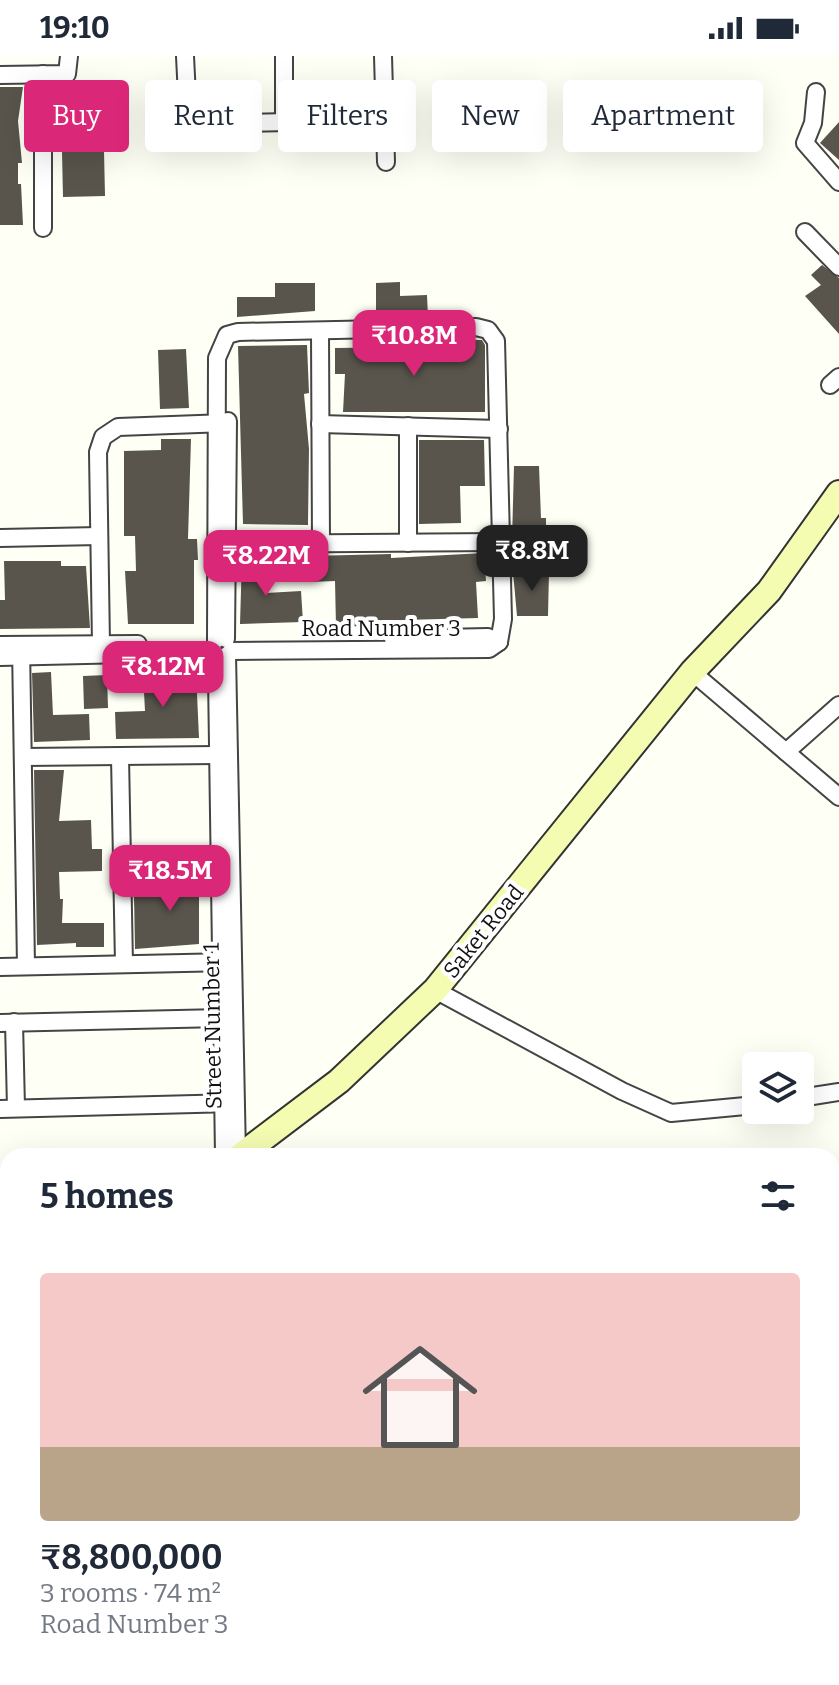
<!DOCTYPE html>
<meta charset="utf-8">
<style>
body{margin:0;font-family:Bitter,serif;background:#f2f2f3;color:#1f2937;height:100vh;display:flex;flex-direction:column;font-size:30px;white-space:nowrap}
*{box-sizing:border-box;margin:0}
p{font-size:26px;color:#747a83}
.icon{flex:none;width:44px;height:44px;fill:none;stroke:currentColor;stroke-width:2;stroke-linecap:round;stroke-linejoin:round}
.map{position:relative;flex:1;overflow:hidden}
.panel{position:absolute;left:0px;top:1092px;width:840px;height:538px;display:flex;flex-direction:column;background:#fff;border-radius:24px 24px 0 0;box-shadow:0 8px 32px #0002}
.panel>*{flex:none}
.top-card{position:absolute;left:24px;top:24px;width:792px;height:72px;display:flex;gap:16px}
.tools{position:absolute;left:742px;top:996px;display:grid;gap:16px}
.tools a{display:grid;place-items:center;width:72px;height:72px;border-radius:8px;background:#fff;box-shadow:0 8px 32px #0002;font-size:40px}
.price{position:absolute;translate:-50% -68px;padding:0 18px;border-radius:16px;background:#db2777;color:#fff;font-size:26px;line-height:52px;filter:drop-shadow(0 2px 4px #0008)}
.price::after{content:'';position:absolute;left:50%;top:48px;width:24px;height:18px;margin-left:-12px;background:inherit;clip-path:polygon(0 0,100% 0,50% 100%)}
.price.active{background:#222;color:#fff}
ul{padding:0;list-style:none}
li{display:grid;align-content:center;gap:16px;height:424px;padding:0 40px}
li span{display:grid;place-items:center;height:248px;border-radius:8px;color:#555}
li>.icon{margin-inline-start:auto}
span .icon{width:144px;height:144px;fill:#fffc;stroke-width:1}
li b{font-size:34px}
h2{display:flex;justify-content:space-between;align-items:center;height:96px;padding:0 40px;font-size:34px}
.chip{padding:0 28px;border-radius:8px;background:#fff;box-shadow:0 8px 32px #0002;font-size:28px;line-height:72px}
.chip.active{background:#db2777;color:#fff}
.status{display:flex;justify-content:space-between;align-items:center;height:56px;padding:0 40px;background:#fff;direction:ltr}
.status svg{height:22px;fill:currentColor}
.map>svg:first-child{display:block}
</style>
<div class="status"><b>19:10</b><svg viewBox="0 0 49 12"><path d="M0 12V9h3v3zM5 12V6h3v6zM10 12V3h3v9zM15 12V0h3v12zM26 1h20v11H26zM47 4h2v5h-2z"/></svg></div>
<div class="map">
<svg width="839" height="1629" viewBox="0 0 839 1629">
<rect width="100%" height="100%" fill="#fefff5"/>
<g fill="#59554d">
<path d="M0,31H23L18,65L22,107H18V128H21L23,169H0Z"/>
<path d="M103,50L105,140L63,141L61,51Z"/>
<path d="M839,66V104L820,87Z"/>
<path d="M822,209L839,222V278L805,240L821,229L811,219Z"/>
<path d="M400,226V240L427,239L428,261L376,262V227Z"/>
<path d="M275,227H315V255L237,261V241H275Z"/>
<path d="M463,284H482L485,289V356H343L345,318H335V292L411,291V288L463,291Z"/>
<path d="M307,289L309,337L304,338L309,393L308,469L243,468L238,290Z"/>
<path d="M186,293L189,352L160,353L158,294Z"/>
<path d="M161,383H191L188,483H197L198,504H194V568H128L125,515H136L135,480H124V395L161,394Z"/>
<path d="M419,384H484L485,430H460L461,467L419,468Z"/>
<path d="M514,410H539L541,462H546V484H512Z"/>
<path d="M484,497L486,525L476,526L478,562L366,565V570L336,571L335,525L310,526L309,500L391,498V502Z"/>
<path d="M264,500L266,537L301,535L303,566L240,568L242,501Z"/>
<path d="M4,505H61V510H86L90,572L0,573V544H5Z"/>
<path d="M549,515L548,560H517L513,516Z"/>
<path d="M51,616L53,659L89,658L90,684L34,686L32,617Z"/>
<path d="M196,616L199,682L116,683L115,656L145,655L143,617Z"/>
<path d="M107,619L108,652L84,653L83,620Z"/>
<path d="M34,714H64L59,765L91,764L92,793H102V815L59,816L60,843H63L62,867H104V891H76V887L37,889Z"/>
<path d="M164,814H199V888L135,893L134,841L164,840Z"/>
</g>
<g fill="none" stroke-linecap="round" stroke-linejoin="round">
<defs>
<g id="street">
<path d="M185,0L188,61L194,68L385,64"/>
<path d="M284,0V66"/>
<path d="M383,0L386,106"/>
<path d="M43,18V172"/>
<path d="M0,19L67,18L69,0"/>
<path d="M816,36L813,67L805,87L839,126"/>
<path d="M805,176L839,211"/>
<path d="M320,277L321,489"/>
<path d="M830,329L839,321"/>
<path d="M320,368L499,373"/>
<path d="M0,482L99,480"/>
<path d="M408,487V370"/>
<path d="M220,488L500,486"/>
<path d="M226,583L228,365"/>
<path d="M393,583L488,581L499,586"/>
<path d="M216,584L217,302L227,279L238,276L476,271L488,274L496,285L503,563L499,586"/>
<path d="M101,588L98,396L103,381L118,371L226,367"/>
<path d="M0,589L138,588"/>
<path d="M21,589L26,910"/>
<path d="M231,595L489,593L499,586"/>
<path d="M227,599L237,1100"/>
<path d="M0,601L214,596"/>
<path d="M692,616L839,741"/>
<path d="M217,621L224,1100"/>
<path d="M786,696L839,649"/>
<path d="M24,701L217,699"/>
<path d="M120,701L124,908"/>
<path d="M0,911L230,906"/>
<path d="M435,934L622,1035L671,1057L756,1049"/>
<path d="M14,966L16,1052"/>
<path d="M0,967L222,962"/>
<path d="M800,1042L839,1036"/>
<path d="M0,1053L234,1047"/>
<path d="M832,1298L839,1294"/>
<path d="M832,1349L839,1345"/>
<path d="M0,1419L8,1412"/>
<path d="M0,1434L8,1444"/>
<path d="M0,1573L8,1583"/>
<path d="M39,1622L45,1629"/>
<path d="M658,1622V1629"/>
<path d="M759,1622V1629"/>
<path d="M73,1629L81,1622"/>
</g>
<g id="secondary">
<path d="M240,1100L339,1025L435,934L692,616L769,535L839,437"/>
<path d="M0,1276L8,1270"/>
</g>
</defs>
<use href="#street" stroke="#444" stroke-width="20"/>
<use href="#secondary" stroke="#333" stroke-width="28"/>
<use href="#street" stroke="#fff" stroke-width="16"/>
<use href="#secondary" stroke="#f4fcb2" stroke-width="24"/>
</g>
<g text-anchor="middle" stroke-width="8" stroke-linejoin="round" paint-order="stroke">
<g font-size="22" fill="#111" stroke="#fff">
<text x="381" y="580">Road Number 3</text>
<text transform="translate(483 875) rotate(-51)" y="8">Saket Road</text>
<text transform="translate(212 970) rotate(-91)" y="8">Street Number 1</text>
</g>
</g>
</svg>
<div class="tools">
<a><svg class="icon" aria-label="layers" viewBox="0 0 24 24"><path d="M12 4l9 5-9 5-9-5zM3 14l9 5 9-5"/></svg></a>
</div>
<b class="price" style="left:414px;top:322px">₹10.8M</b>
<b class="price active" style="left:532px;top:537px">₹8.8M</b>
<b class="price" style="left:266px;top:542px">₹8.22M</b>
<b class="price" style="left:163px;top:653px">₹8.12M</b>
<b class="price" style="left:170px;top:857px">₹18.5M</b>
<div class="top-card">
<a class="chip active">Buy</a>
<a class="chip">Rent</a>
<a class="chip">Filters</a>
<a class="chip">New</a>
<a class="chip">Apartment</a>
</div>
<section class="panel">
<h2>5 homes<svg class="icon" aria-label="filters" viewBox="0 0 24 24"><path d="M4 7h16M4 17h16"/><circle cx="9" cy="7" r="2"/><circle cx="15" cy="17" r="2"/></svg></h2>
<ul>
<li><span style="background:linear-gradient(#f6c9c9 70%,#b9a48a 0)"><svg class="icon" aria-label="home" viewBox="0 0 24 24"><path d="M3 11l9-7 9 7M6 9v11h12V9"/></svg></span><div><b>₹8,800,000</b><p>3 rooms · 74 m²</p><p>Road Number 3</p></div></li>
</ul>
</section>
</div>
